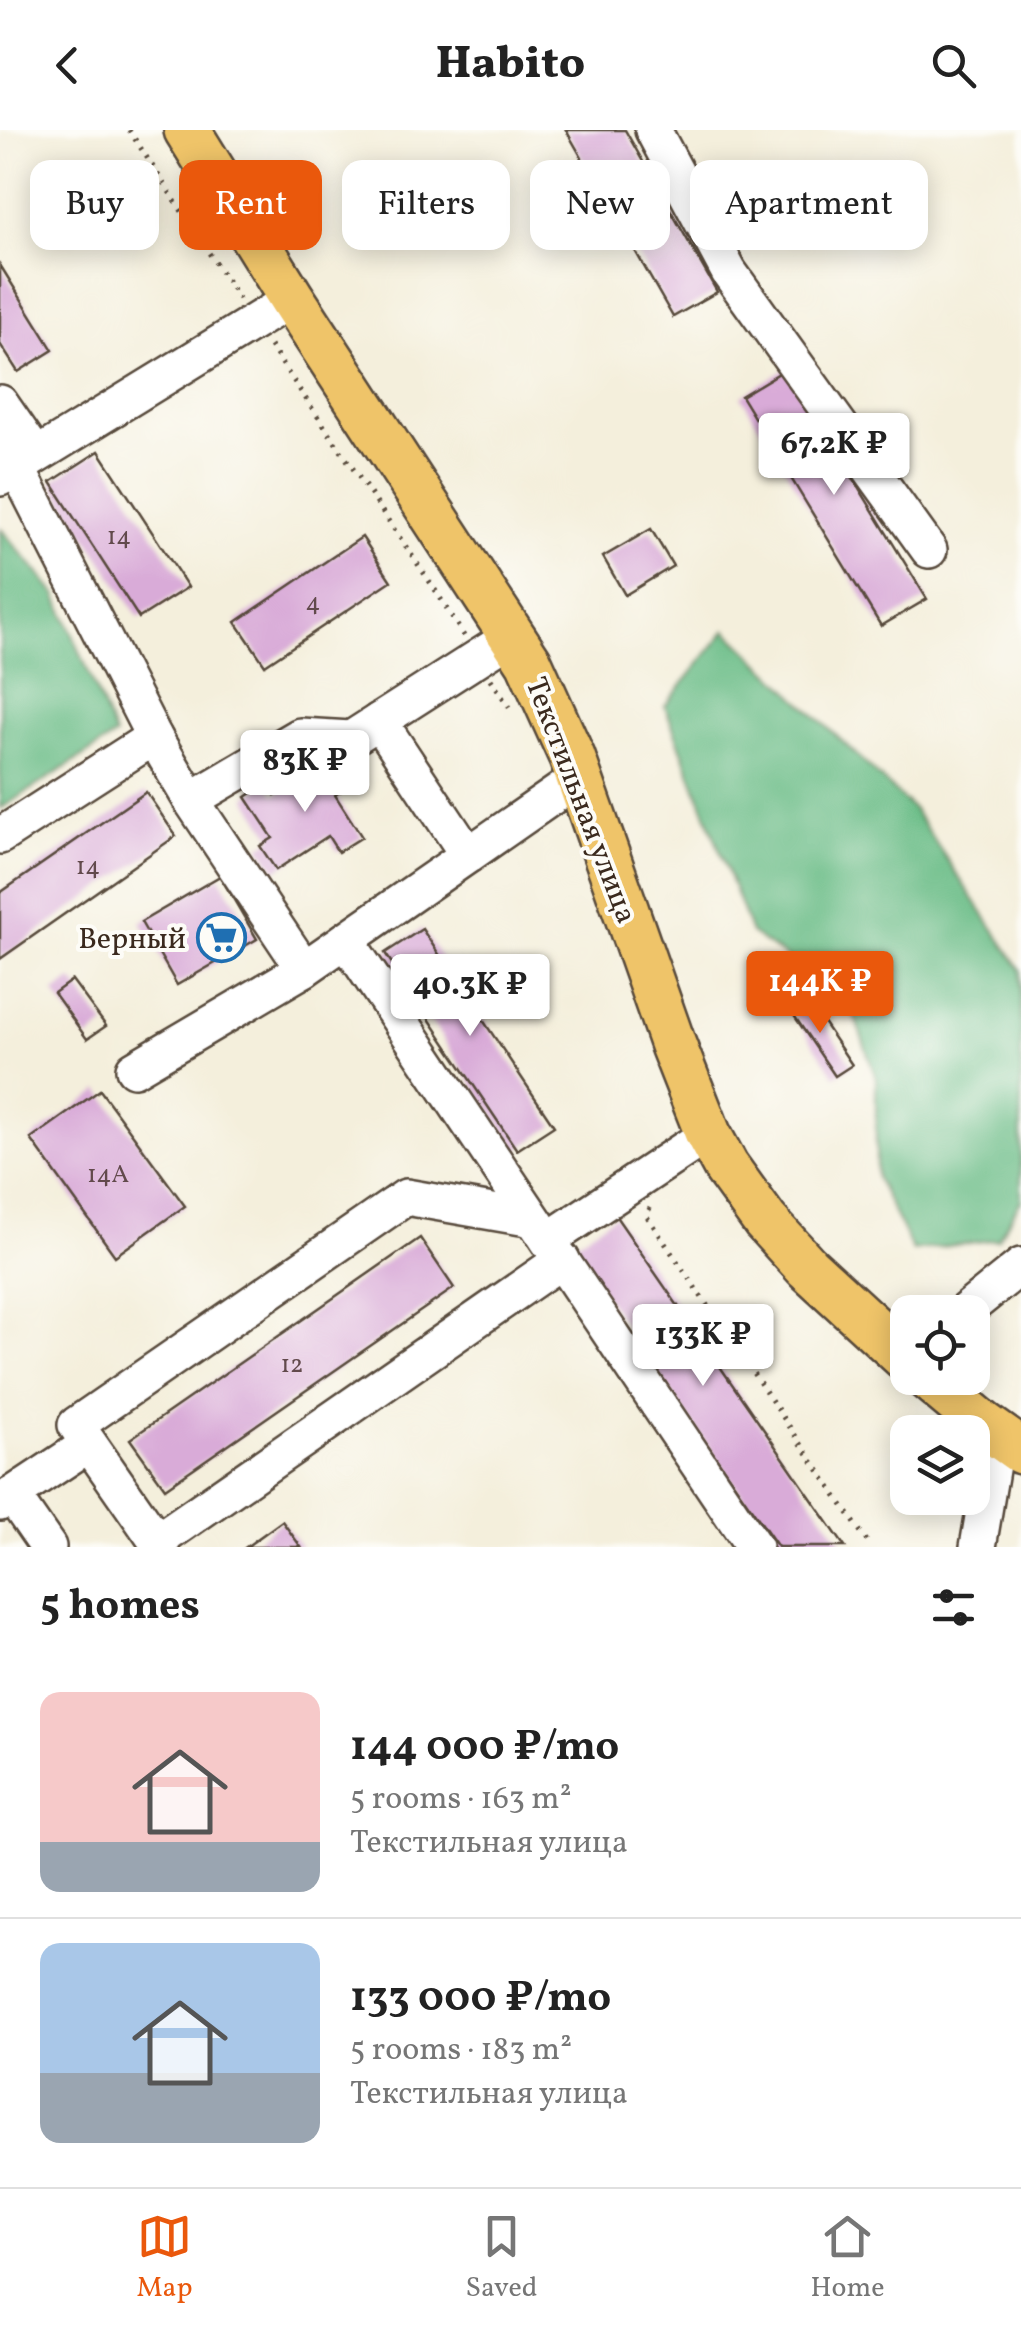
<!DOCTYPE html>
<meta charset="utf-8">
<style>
body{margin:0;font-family:Vollkorn,serif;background:#f2f2f2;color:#222;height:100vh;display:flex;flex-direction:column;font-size:38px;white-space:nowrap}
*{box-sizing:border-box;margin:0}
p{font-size:32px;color:#767676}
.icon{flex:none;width:55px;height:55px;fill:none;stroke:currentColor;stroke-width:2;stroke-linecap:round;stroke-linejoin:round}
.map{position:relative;height:1417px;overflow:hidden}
.panel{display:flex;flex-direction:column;background:#fff;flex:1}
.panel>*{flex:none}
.hud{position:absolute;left:30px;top:30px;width:962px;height:90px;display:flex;gap:20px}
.buttons{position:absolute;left:890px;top:1165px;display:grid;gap:20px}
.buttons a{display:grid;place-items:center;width:100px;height:100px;border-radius:20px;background:#fff;box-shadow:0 5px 25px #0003;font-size:50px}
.price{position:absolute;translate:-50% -85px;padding:0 22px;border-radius:10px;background:#fff;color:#222;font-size:32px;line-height:65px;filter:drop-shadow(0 2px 5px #0008)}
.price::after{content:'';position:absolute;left:50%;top:60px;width:30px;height:22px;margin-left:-15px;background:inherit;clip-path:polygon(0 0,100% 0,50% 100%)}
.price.current{background:#ea580c;color:#fff}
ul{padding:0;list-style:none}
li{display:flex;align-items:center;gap:30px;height:250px;padding:0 40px}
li+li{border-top:2px solid #e0e0e0}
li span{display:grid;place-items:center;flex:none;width:280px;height:200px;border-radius:20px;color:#555}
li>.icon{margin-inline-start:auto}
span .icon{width:120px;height:120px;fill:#fffc;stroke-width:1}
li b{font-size:42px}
h2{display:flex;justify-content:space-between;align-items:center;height:120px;padding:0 40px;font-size:42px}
.pill{padding:0 35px;border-radius:20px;background:#fff;box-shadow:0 5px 25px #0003;font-size:35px;line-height:90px}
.pill.current{background:#ea580c;color:#fff}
header{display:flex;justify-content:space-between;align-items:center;height:130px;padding:0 40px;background:#fff;font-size:45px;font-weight:800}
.tabs{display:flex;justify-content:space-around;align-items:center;height:140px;border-top:2px solid #e0e0e0;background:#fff;font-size:28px;color:#767676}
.tabs a{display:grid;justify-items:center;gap:5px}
.tabs .current{color:#ea580c}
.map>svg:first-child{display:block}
</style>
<header><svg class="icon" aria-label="back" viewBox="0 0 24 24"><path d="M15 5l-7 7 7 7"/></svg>Habito<svg class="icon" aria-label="search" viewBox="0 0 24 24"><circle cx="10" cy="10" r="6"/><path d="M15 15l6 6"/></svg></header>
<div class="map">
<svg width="1021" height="1417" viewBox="0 0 1021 1417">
<rect width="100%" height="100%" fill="#fdfcf7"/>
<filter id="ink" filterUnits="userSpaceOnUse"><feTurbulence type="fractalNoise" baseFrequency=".01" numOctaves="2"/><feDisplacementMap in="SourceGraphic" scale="20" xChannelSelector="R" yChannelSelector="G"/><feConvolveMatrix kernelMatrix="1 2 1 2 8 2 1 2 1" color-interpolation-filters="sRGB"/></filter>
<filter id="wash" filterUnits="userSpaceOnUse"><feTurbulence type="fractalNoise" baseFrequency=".0048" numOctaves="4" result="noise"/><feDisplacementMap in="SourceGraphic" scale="40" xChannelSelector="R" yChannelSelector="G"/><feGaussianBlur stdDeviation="2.25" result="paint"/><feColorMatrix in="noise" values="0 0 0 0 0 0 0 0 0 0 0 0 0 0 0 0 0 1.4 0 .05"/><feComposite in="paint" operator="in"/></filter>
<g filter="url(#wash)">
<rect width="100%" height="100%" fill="#f4efdc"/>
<g fill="#6dbe89" stroke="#547454" stroke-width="2.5">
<path d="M0,398L56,464L115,606L0,679Z"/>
<path d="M726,500L913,679L1021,840V1070L998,1109L913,1121L876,1048V948L849,870L751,803L665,576Z"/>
</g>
<g id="blocks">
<g fill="#d9abd8">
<path d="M566,0H625L717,162L673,187Z"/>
<path d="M0,135L53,220L18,242L0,214Z"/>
<path d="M786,239L927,469L881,496L741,266Z"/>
<path d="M99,321L188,457L139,488L51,352Z"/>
<path d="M651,399L673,436L625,465L603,427Z"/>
<path d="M362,407L391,451L265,535L236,492Z"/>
<path d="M332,629L349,656L335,665L362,707L338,722L328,706L276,740L260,716L273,708L246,667L267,653L275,665Z"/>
<path d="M146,662L176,706L0,829V763Z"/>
<path d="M220,746L257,809L177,855L141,792Z"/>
<path d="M422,799L554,996L517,1020L385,823Z"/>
<path d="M72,850L106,896L87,909L54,863Z"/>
<path d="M806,867L852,935L835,946L789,878Z"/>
<path d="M100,960L185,1076L115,1126L31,1009Z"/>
<path d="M615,1085L845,1417H778L570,1116Z"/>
<path d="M420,1108L454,1158L165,1358L130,1309Z"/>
<path d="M282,1391L301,1417H246Z"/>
</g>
</g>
</g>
<g filter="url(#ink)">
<use href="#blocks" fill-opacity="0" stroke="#57483a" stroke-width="2.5"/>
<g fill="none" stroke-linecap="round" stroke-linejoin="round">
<defs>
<g id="minor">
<path d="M653,0L729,142L929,420"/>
<path d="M0,273L36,325"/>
<path d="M0,314L17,338L154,607"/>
<path d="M0,348L292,169"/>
<path d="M379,591L468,725"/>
<path d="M191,670L300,606L351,609L512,506"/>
<path d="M0,706L154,607L191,670L304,839L579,648"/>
<path d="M346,810L754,1417"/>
<path d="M134,939L304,839"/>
<path d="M548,1110L708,1004"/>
<path d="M964,1182L1021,1136"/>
<path d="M12,1365L48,1417"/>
<path d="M0,1373L89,1314"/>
<path d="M157,1411L562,1130"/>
<path d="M161,1417L76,1295L406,1067L533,1089"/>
<path d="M978,1417L997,1304"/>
</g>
<g id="major">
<path d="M187,0L292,169L529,532L572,627L673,915L708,1004L726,1037L765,1091L807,1137L908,1230"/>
<path d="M928,1248L983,1294L1021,1321"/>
</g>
</defs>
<use href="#minor" stroke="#57483a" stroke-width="40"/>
<use href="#major" stroke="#57483a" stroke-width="50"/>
<g stroke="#57483a" stroke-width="5" stroke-dasharray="2.5 8" stroke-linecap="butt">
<path d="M129,0L239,169"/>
<path d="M270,216L434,458L464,506"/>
<path d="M491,549L512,582"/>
<path d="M650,1078L646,1085L871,1417"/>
</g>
<use href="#minor" stroke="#fff" stroke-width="35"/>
<use href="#major" stroke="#efc469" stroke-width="45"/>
</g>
</g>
<defs>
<symbol id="supermarket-ring" viewBox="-11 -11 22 22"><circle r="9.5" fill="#fdfcf7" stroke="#1f6fb2" stroke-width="1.5"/><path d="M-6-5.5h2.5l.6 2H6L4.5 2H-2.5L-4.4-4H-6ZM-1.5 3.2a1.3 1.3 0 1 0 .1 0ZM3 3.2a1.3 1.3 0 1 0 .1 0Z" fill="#1f6fb2"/></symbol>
</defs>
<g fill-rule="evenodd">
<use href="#supermarket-ring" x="194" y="780" width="55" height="55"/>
</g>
<g text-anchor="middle" stroke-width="8" stroke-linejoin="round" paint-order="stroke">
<g font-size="25" fill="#624a4c">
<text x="119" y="414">14</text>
<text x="313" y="480">4</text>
<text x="88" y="744">14</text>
<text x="108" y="1052">14А</text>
<text x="292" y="1242">12</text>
</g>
<g font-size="30" fill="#3b2a1e" stroke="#fdfcf7">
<text transform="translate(582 670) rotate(69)" y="10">Текстильная улица</text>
</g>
<g font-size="30" fill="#3b2a1e" stroke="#fdfcf7" text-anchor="end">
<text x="186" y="818">Верный</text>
</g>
</g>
</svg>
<div class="buttons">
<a><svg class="icon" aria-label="locate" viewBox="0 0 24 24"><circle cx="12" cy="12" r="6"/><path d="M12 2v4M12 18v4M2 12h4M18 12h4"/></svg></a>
<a><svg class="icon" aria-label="layers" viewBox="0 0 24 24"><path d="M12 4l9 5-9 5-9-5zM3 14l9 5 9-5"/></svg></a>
</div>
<b class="price" style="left:834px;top:368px">67.2K ₽</b>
<b class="price" style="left:305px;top:685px">83K ₽</b>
<b class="price current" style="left:820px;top:906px">144K ₽</b>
<b class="price" style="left:470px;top:909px">40.3K ₽</b>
<b class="price" style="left:703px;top:1259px">133K ₽</b>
<div class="hud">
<a class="pill">Buy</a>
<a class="pill current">Rent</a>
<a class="pill">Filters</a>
<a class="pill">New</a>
<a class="pill">Apartment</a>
</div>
</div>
<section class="panel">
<h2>5 homes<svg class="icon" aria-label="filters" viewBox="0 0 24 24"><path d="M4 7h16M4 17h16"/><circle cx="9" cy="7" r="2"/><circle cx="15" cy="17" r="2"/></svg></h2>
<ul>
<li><span style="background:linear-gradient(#f6c9c9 75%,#9aa5b1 0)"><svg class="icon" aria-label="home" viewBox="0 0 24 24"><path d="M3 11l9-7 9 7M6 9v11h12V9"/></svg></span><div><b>144 000 ₽/mo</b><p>5 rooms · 163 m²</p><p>Текстильная улица</p></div></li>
<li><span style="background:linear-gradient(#a9c7e8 65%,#9aa5b1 0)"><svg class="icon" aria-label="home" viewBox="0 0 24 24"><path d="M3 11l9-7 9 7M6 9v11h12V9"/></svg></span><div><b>133 000 ₽/mo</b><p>5 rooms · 183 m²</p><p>Текстильная улица</p></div></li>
</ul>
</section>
<nav class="tabs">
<a class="current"><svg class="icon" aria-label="map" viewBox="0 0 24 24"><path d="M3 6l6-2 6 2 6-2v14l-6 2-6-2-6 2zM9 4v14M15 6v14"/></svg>Map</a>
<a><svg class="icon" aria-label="saved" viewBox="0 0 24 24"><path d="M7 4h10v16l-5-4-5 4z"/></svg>Saved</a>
<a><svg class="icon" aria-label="home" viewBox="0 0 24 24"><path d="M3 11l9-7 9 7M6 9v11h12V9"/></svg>Home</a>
</nav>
